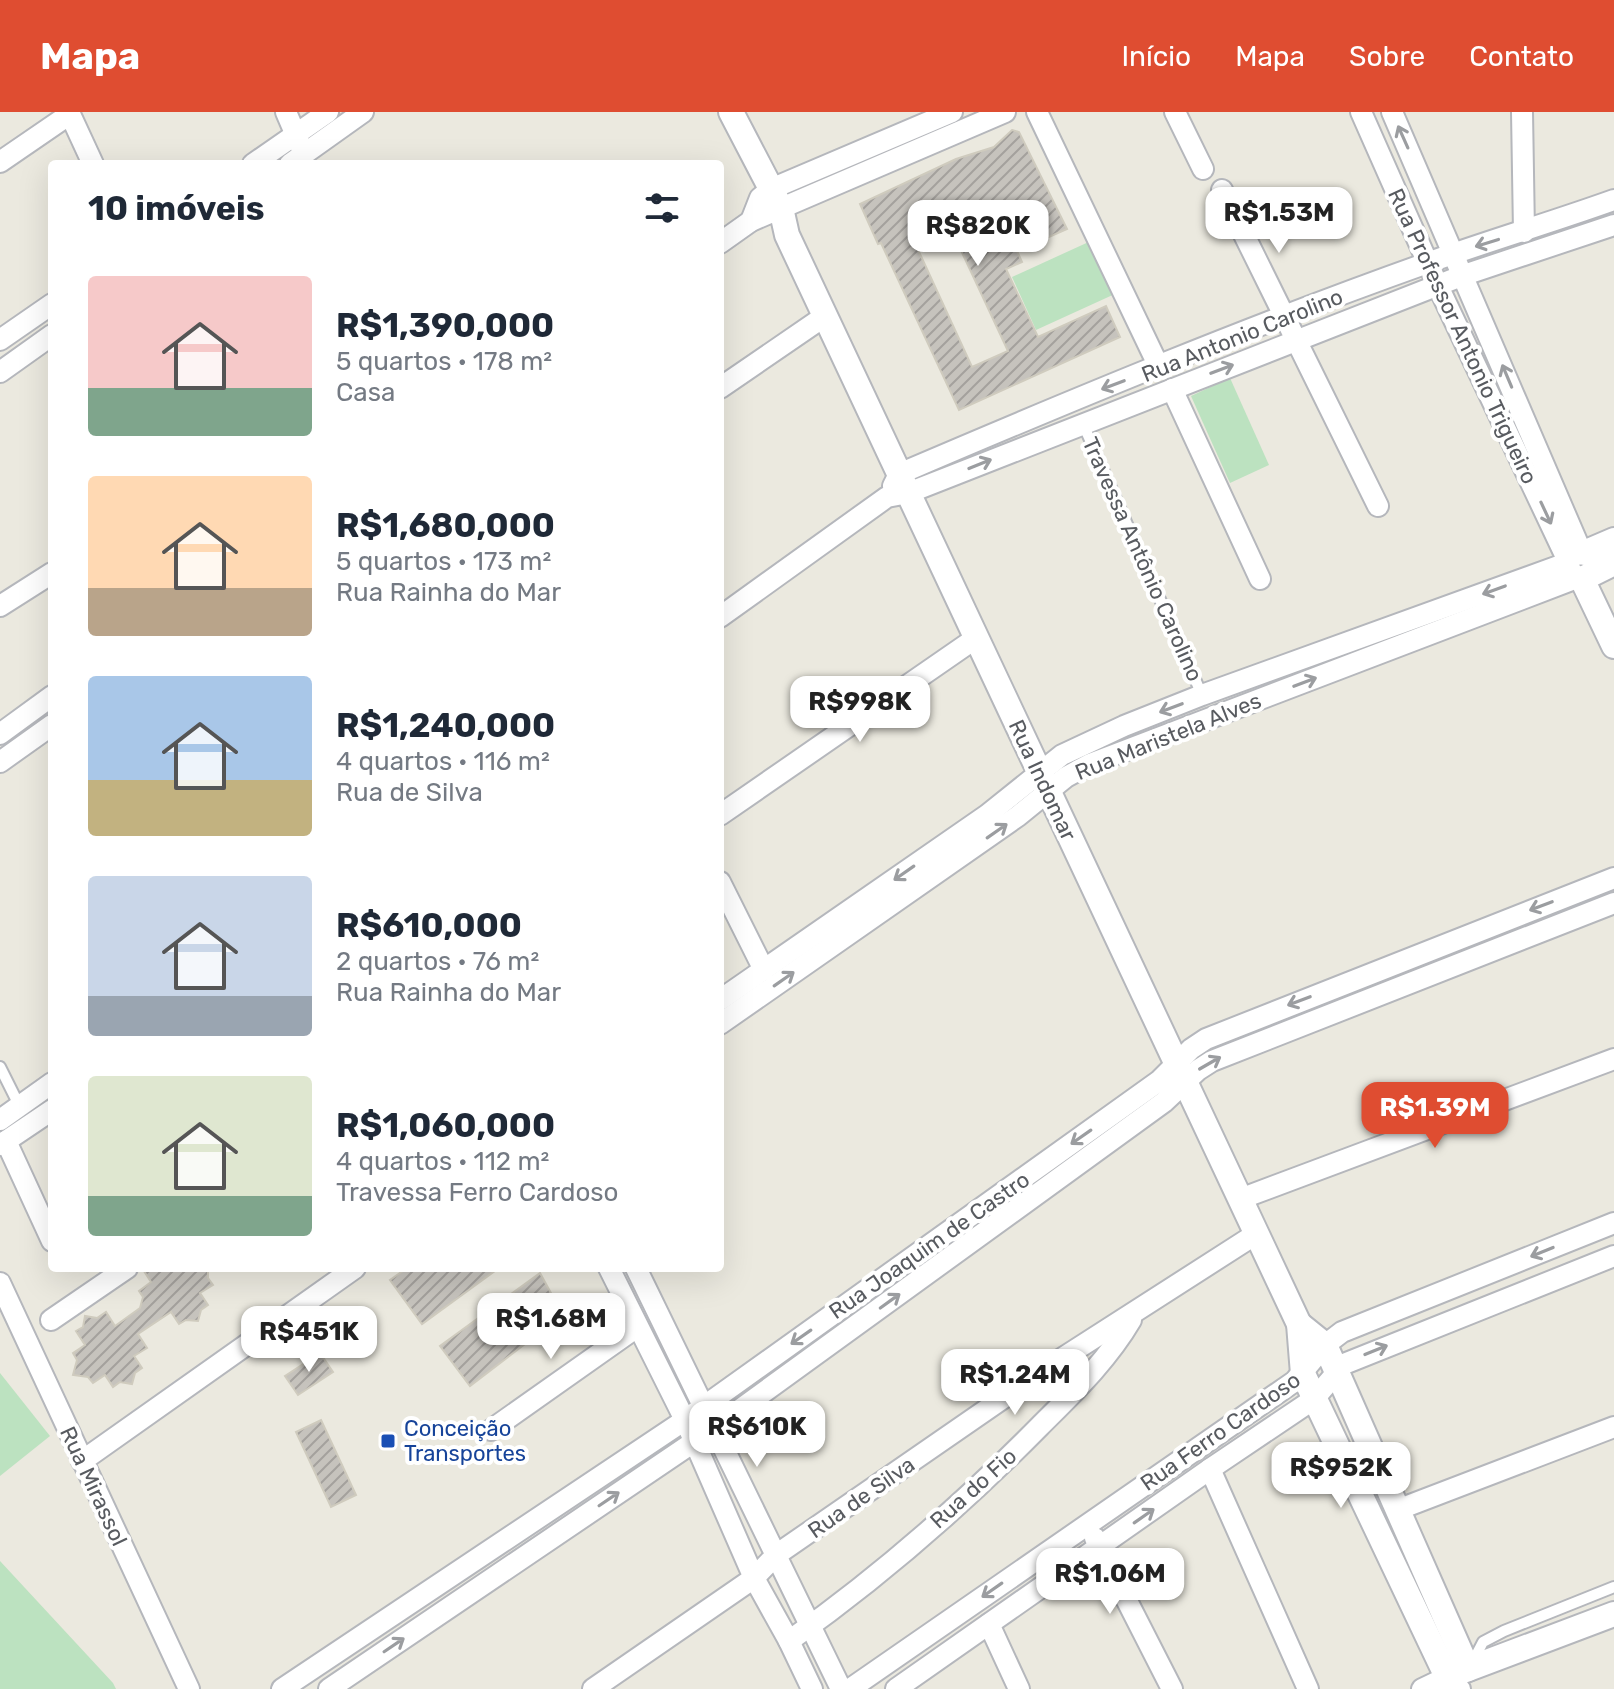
<!DOCTYPE html>
<html lang="pt">
<meta charset="utf-8">
<style>
body{margin:0;font-family:Rubik,sans-serif;background:#f6f6f7;color:#1f2937;height:100vh;display:flex;flex-direction:column;font-size:30px;white-space:nowrap}
*{box-sizing:border-box;margin:0}
p{font-size:26px;color:#747a83}
.icon{flex:none;width:44px;height:44px;fill:none;stroke:currentColor;stroke-width:2;stroke-linecap:round;stroke-linejoin:round}
.map{position:relative;flex:1;overflow:hidden}
.details{position:absolute;left:48px;top:48px;width:676px;height:1112px;display:flex;flex-direction:column;background:#fff;border-radius:8px;box-shadow:0 8px 32px #0002}
.details>*{flex:none}
.price{position:absolute;translate:-50% -68px;padding:0 18px;border-radius:16px;background:#fff;color:#222;font-size:26px;line-height:52px;filter:drop-shadow(0 2px 4px #0008)}
.price::after{content:'';position:absolute;left:50%;top:48px;width:24px;height:18px;margin-left:-12px;background:inherit;clip-path:polygon(0 0,100% 0,50% 100%)}
.price.active{background:#df4d31;color:#fff}
ul{padding:0;list-style:none}
li{display:flex;align-items:center;gap:24px;height:200px;padding:0 40px}
li span{display:grid;place-items:center;flex:none;width:224px;height:160px;border-radius:8px;color:#555}
li>.icon{margin-inline-start:auto}
span .icon{width:96px;height:96px;fill:#fffc;stroke-width:1}
li b{font-size:34px}
h2{display:flex;justify-content:space-between;align-items:center;height:96px;padding:0 40px;font-size:34px}
header{display:flex;align-items:center;gap:48px;box-sizing:border-box;height:112px;padding:0 40px;background:#df4d31;color:#fff}
header strong{font-size:38px}
nav{display:flex;gap:44px;margin-inline-start:auto;font-size:28px}
.map>svg:first-child{display:block}
</style>
<header>
<strong>Mapa</strong>
<nav><a>Início</a><a>Mapa</a><a>Sobre</a><a>Contato</a></nav>
</header>
<div class="map">
<svg width="1614" height="1577" viewBox="0 0 1614 1577">
<defs>
<pattern id="building-hatch" width="6" height="6" patternUnits="userSpaceOnUse" patternTransform="scale(2)"><rect width="6" height="6" fill="#c6c3bd"/><path d="M-1 1l2-2M0 6l6-6M5 7l2-2" fill="none" stroke="#a4a19d"/></pattern>
</defs>
<rect width="100%" height="100%" fill="#ebe9df"/>
<g fill="#bce2c0">
<path d="M1093,128L1117,181L1036,218L1012,165Z"/>
<path d="M1230,266L1269,353L1230,371L1191,284Z"/>
<path d="M0,1261L50,1324L0,1364Z"/>
<path d="M0,1449L113,1571L116,1577H0Z"/>
</g>
<g fill="url(#building-hatch)" stroke="#cfcbbe" stroke-width="2" fill-rule="evenodd">
<path d="M1012,18L1019,20L1067,117L1017,139L1022,150L1006,157L1038,225L1106,194L1120,225L959,298L881,131L878,132L860,92L956,47L994,35ZM944,102L1008,239L972,255L909,118Z"/>
<path d="M142,1156H208V1166L213,1173L200,1181L208,1193L201,1198L198,1209L186,1208L179,1212L171,1200L138,1222L147,1236L134,1244L142,1256L135,1261L132,1272L120,1270L113,1275L105,1263L93,1271L88,1265L73,1263L77,1248L73,1241L85,1233L76,1219L83,1215L85,1204L97,1206L106,1200L115,1214L140,1196L143,1185L139,1179L151,1170Z"/>
<path d="M407,1156H499L422,1212L390,1168Z"/>
<path d="M540,1161L563,1203L470,1274L440,1234Z"/>
<path d="M320,1241L333,1260L298,1283L285,1264Z"/>
<path d="M321,1308L356,1383L331,1395L296,1320Z"/>
</g>
<g fill="none" stroke-linecap="round" stroke-linejoin="round">
<defs>
<g id="service">
<path d="M1083,312L1202,583"/>
<path d="M0,955L20,995"/>
<path d="M1472,1551L1483,1530L1504,1519L1614,1475"/>
</g>
<g id="minor">
<path d="M69,0L93,52"/>
<path d="M286,0L301,35"/>
<path d="M1037,0L1159,255"/>
<path d="M1175,0L1203,57"/>
<path d="M1361,0L1438,174L1567,447"/>
<path d="M1392,0L1581,439"/>
<path d="M1522,0L1524,120"/>
<path d="M0,50L70,2"/>
<path d="M253,52L328,0"/>
<path d="M290,52L363,0"/>
<path d="M1222,78L1378,394"/>
<path d="M751,109L760,86L771,77L952,0"/>
<path d="M720,131L751,109L1005,0"/>
<path d="M0,228L52,192"/>
<path d="M0,260L52,223"/>
<path d="M720,276L825,204"/>
<path d="M1172,277L1260,467"/>
<path d="M893,374L899,362C1074,287 1250,214 1430,150C1491,128 1553,110 1614,88"/>
<path d="M0,494L52,461"/>
<path d="M720,505L887,385L908,381L1464,163L1614,113"/>
<path d="M0,622L52,584"/>
<path d="M0,650L52,613"/>
<path d="M720,703L976,526"/>
<path d="M720,770L764,858"/>
<path d="M720,888L987,703L1062,643L1124,614L1202,583L1567,451"/>
<path d="M720,912L1018,704L1066,665L1090,652L1577,466"/>
<path d="M0,1008L52,971"/>
<path d="M6,1029L52,1129"/>
<path d="M0,1033L52,998"/>
<path d="M1240,1087L1614,947"/>
<path d="M609,1156L685,1308L754,1466L789,1529L812,1577"/>
<path d="M636,1156L841,1577"/>
<path d="M0,1171L189,1577"/>
<path d="M51,1208L127,1156"/>
<path d="M491,1318L637,1215"/>
<path d="M82,1349L355,1156"/>
<path d="M1210,1357L1308,1577"/>
<path d="M1397,1398L1614,1315"/>
<path d="M1095,1426L1172,1577"/>
<path d="M989,1512L1019,1577"/>
<path d="M789,1529C878,1466 963,1392 1040,1314C1073,1281 1107,1249 1131,1208"/>
<path d="M282,1577L685,1308L1159,969L1191,937L1206,927L1614,766"/>
<path d="M329,1577L713,1317L1164,990L1198,958L1212,949L1614,791"/>
<path d="M593,1577L754,1466L776,1443L1044,1258L1256,1122"/>
<path d="M850,1577L1295,1269L1325,1233L1342,1220L1614,1111"/>
<path d="M896,1577L1210,1357L1314,1287L1344,1252L1614,1144"/>
<path d="M1422,1577L1447,1565L1460,1577"/>
</g>
<g id="tertiary">
<path d="M731,0L781,96L787,123L1299,1212L1303,1262L1447,1565L1614,1502"/>
<path d="M1586,440L1614,428"/>
<path d="M1594,459L1595,450L1589,441L1575,440L1567,447C1567,458 1569,465 1582,467L1614,451"/>
<path d="M1582,467L1614,534"/>
<path d="M1299,1212L1325,1233L1468,1557"/>
</g>
</defs>
<use href="#service" stroke="#b5b7bc" stroke-width="14"/>
<use href="#minor" stroke="#b5b7bc" stroke-width="24"/>
<use href="#tertiary" stroke="#b5b7bc" stroke-width="28"/>
<use href="#service" stroke="#fff" stroke-width="10"/>
<use href="#minor" stroke="#fff" stroke-width="20"/>
<use href="#tertiary" stroke="#fff" stroke-width="24"/>
</g>
<defs><path id="oneway-shaft" d="M-6 0H5M1.5-3L5.5 0L1.5 3" fill="none" stroke-width="1.6" stroke-linecap="round" stroke-linejoin="round" transform="scale(2)"/></defs>
<g stroke="#9b9da0">
<use href="#oneway-shaft" transform="translate(1403 25) rotate(-114)"/>
<use href="#oneway-shaft" transform="translate(1487 131) rotate(163)"/>
<use href="#oneway-shaft" transform="translate(1222 257) rotate(-21)"/>
<use href="#oneway-shaft" transform="translate(1507 264) rotate(-113)"/>
<use href="#oneway-shaft" transform="translate(1113 273) rotate(159)"/>
<use href="#oneway-shaft" transform="translate(980 352) rotate(-22)"/>
<use href="#oneway-shaft" transform="translate(1546 401) rotate(65)"/>
<use href="#oneway-shaft" transform="translate(1494 478) rotate(160)"/>
<use href="#oneway-shaft" transform="translate(1305 570) rotate(-21)"/>
<use href="#oneway-shaft" transform="translate(1171 596) rotate(159)"/>
<use href="#oneway-shaft" transform="translate(997 719) rotate(-35)"/>
<use href="#oneway-shaft" transform="translate(904 761) rotate(145)"/>
<use href="#oneway-shaft" transform="translate(1541 794) rotate(159)"/>
<use href="#oneway-shaft" transform="translate(784 867) rotate(-35)"/>
<use href="#oneway-shaft" transform="translate(1299 889) rotate(159)"/>
<use href="#oneway-shaft" transform="translate(1210 951) rotate(-30)"/>
<use href="#oneway-shaft" transform="translate(1081 1025) rotate(145)"/>
<use href="#oneway-shaft" transform="translate(1542 1140) rotate(158)"/>
<use href="#oneway-shaft" transform="translate(890 1189) rotate(-36)"/>
<use href="#oneway-shaft" transform="translate(801 1225) rotate(145)"/>
<use href="#oneway-shaft" transform="translate(1376 1238) rotate(-22)"/>
<use href="#oneway-shaft" transform="translate(609 1387) rotate(-34)"/>
<use href="#oneway-shaft" transform="translate(1144 1404) rotate(-35)"/>
<use href="#oneway-shaft" transform="translate(992 1478) rotate(145)"/>
<use href="#oneway-shaft" transform="translate(394 1533) rotate(-34)"/>
</g>
<rect fill="#1a4fb4" stroke="#fff" stroke-width="3" x="380" y="1321" width="16" height="16" rx="4"/>
<g text-anchor="middle" stroke-width="8" stroke-linejoin="round" paint-order="stroke">
<g font-size="22" fill="#585b60" stroke="#fff">
<text transform="translate(1242 223) rotate(-22)" y="8">Rua Antonio Carolino</text>
<text transform="translate(1463 224) rotate(65)" y="8">Rua Professor Antonio Trigueiro</text>
<text transform="translate(1143 447) rotate(66)" y="8">Travessa Antônio Carolino</text>
<text transform="translate(1168 624) rotate(-22)" y="8">Rua Maristela Alves</text>
<text transform="translate(1043 668) rotate(65)" y="8">Rua Indomar</text>
<text transform="translate(929 1133) rotate(-35)" y="8">Rua Joaquim de Castro</text>
<text transform="translate(1220 1319) rotate(-35)" y="8">Rua Ferro Cardoso</text>
<text transform="translate(94 1374) rotate(65)" y="8">Rua Mirassol</text>
<text transform="translate(973 1376) rotate(-42)" y="8">Rua do Fio</text>
<text transform="translate(861 1385) rotate(-35)" y="8">Rua de Silva</text>
</g>
<g font-size="22" fill="#164399" stroke="#fff" text-anchor="start">
<text x="404" y="1324">Conceição<tspan x="404" dy="25">Transportes</tspan></text>
</g>
</g>
</svg>
<b class="price" style="left:1279px;top:143px">R$1.53M</b>
<b class="price" style="left:978px;top:156px">R$820K</b>
<b class="price" style="left:860px;top:632px">R$998K</b>
<b class="price active" style="left:1435px;top:1038px">R$1.39M</b>
<b class="price" style="left:551px;top:1249px">R$1.68M</b>
<b class="price" style="left:309px;top:1262px">R$451K</b>
<b class="price" style="left:1015px;top:1305px">R$1.24M</b>
<b class="price" style="left:757px;top:1357px">R$610K</b>
<b class="price" style="left:1341px;top:1398px">R$952K</b>
<b class="price" style="left:1110px;top:1504px">R$1.06M</b>
<section class="details">
<h2>10 imóveis<svg class="icon" aria-label="filters" viewBox="0 0 24 24"><path d="M4 7h16M4 17h16"/><circle cx="9" cy="7" r="2"/><circle cx="15" cy="17" r="2"/></svg></h2>
<ul>
<li><span style="background:linear-gradient(#f6c9c9 70%,#7fa58c 0)"><svg class="icon" aria-label="home" viewBox="0 0 24 24"><path d="M3 11l9-7 9 7M6 9v11h12V9"/></svg></span><div><b>R$1,390,000</b><p>5 quartos · 178 m²</p><p>Casa</p></div></li>
<li><span style="background:linear-gradient(#ffd9b3 70%,#b9a48a 0)"><svg class="icon" aria-label="home" viewBox="0 0 24 24"><path d="M3 11l9-7 9 7M6 9v11h12V9"/></svg></span><div><b>R$1,680,000</b><p>5 quartos · 173 m²</p><p>Rua Rainha do Mar</p></div></li>
<li><span style="background:linear-gradient(#a9c7e8 65%,#c2b280 0)"><svg class="icon" aria-label="home" viewBox="0 0 24 24"><path d="M3 11l9-7 9 7M6 9v11h12V9"/></svg></span><div><b>R$1,240,000</b><p>4 quartos · 116 m²</p><p>Rua de Silva</p></div></li>
<li><span style="background:linear-gradient(#c9d6e8 75%,#9aa5b1 0)"><svg class="icon" aria-label="home" viewBox="0 0 24 24"><path d="M3 11l9-7 9 7M6 9v11h12V9"/></svg></span><div><b>R$610,000</b><p>2 quartos · 76 m²</p><p>Rua Rainha do Mar</p></div></li>
<li><span style="background:linear-gradient(#dfe7d0 75%,#7fa58c 0)"><svg class="icon" aria-label="home" viewBox="0 0 24 24"><path d="M3 11l9-7 9 7M6 9v11h12V9"/></svg></span><div><b>R$1,060,000</b><p>4 quartos · 112 m²</p><p>Travessa Ferro Cardoso</p></div></li>
</ul>
</section>
</div>
